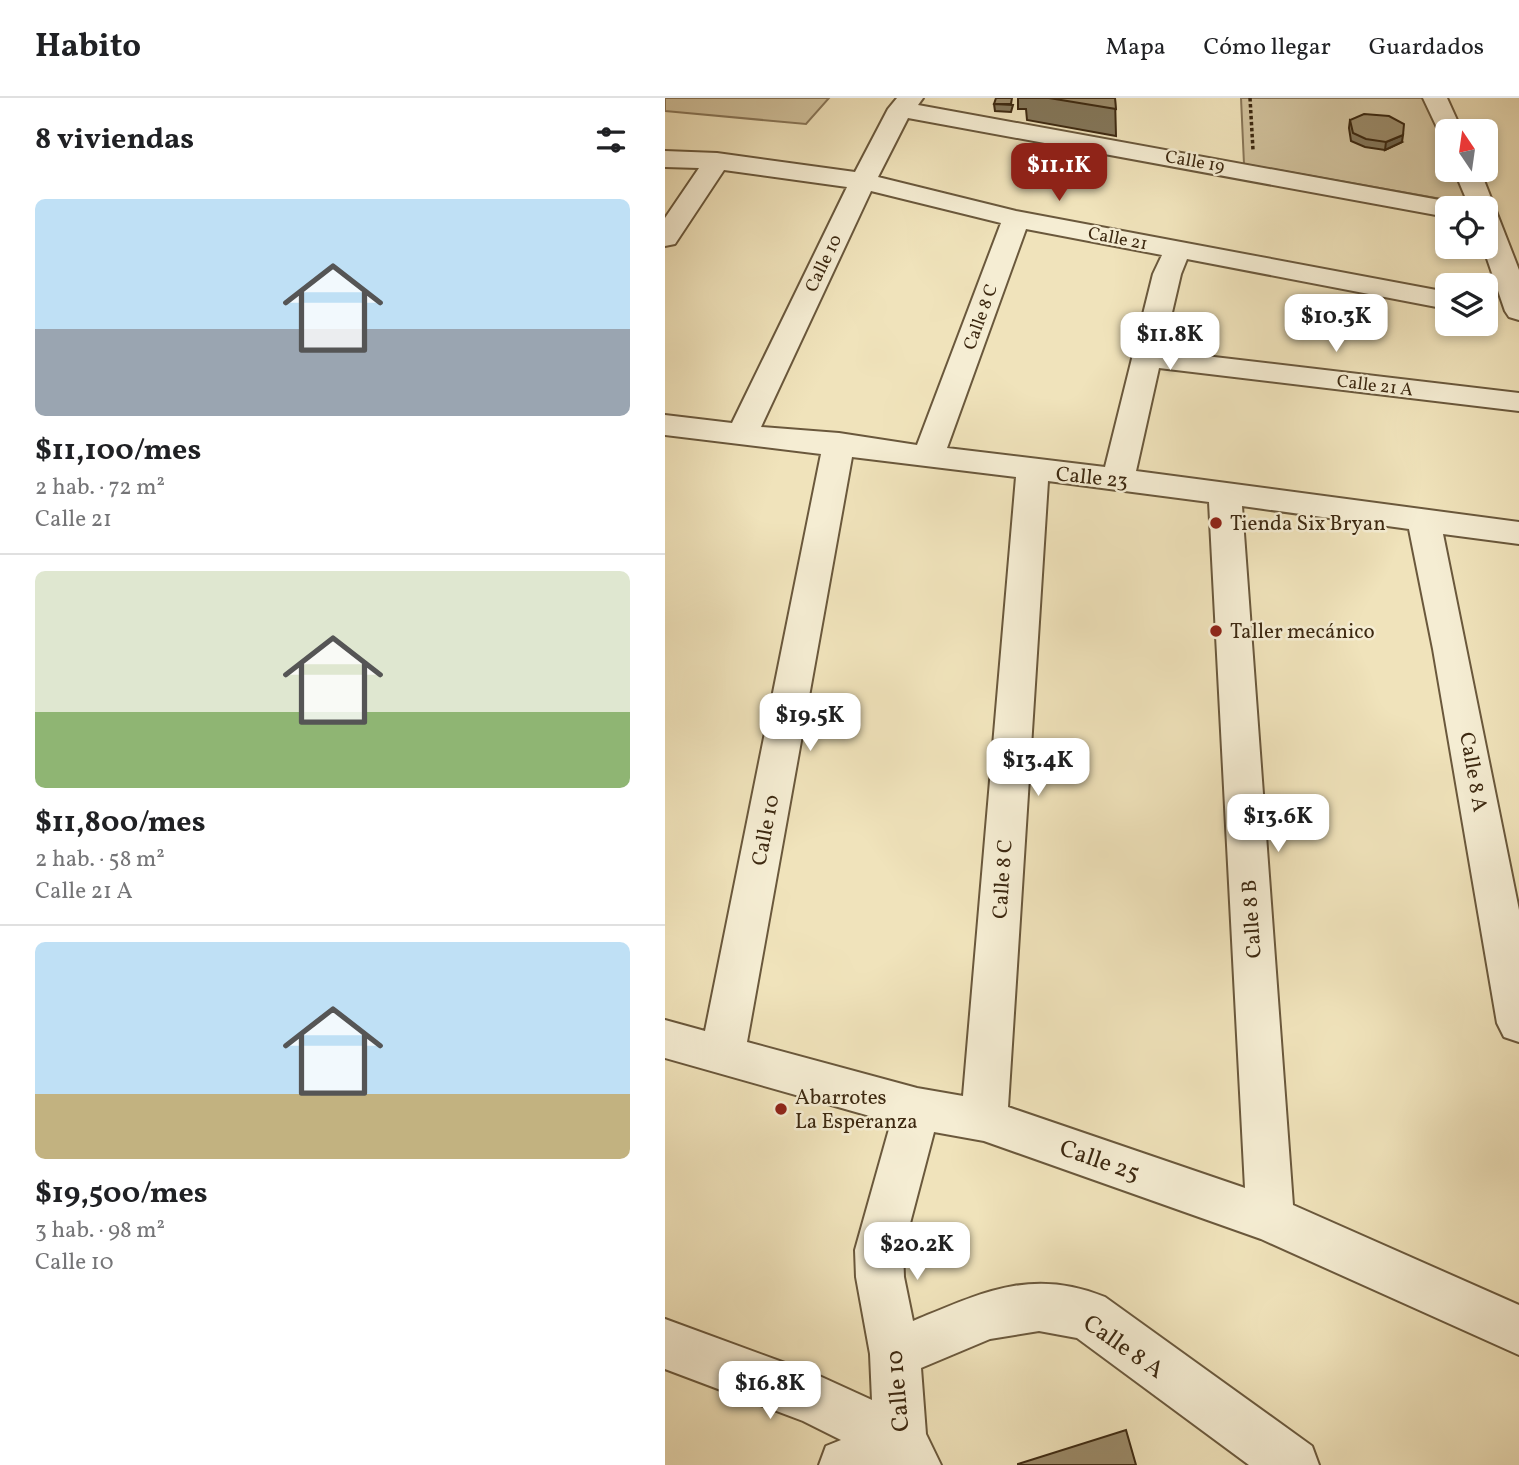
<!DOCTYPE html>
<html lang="es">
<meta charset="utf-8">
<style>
body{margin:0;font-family:Vollkorn,serif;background:#f6f6f6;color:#202124;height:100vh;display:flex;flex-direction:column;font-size:26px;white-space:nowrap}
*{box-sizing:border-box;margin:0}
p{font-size:23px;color:#757577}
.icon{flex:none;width:38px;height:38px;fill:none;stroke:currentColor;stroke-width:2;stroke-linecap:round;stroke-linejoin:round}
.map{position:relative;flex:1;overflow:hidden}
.details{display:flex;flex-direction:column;background:#fff;width:665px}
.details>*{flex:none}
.needle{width:46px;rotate:347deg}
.fabs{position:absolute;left:770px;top:21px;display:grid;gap:14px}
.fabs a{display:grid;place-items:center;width:63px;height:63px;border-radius:10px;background:#fff;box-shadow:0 4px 10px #0003;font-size:35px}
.price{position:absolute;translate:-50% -60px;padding:0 16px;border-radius:14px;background:#fff;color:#222;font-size:23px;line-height:46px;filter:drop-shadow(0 2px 4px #0008)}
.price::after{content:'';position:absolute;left:50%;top:42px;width:21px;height:16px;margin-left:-10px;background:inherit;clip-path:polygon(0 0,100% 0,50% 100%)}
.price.on{background:#8f2418;color:#fff}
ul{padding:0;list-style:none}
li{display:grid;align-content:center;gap:14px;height:371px;padding:0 35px}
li+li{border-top:2px solid #e0e0e0}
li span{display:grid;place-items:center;height:217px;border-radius:10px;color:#555}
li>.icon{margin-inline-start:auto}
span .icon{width:126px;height:126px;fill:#fffc;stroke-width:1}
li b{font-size:30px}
h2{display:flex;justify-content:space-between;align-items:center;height:84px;padding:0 35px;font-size:30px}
header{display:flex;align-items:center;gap:42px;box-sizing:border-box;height:98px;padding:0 35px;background:#fff;border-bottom:2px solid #e0e0e0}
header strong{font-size:33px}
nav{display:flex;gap:38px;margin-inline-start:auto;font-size:24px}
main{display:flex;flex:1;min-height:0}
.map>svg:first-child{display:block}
</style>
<header>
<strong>Habito</strong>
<nav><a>Mapa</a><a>Cómo llegar</a><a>Guardados</a></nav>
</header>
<main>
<section class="details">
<h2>8 viviendas<svg class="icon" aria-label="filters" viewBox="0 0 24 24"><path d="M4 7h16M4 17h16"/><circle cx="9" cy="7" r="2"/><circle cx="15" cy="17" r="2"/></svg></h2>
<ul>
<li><span style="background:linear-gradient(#bfe0f5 60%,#9aa5b1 0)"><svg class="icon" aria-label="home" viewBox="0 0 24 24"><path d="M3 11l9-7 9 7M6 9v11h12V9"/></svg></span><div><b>$11,100/mes</b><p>2 hab. · 72 m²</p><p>Calle 21</p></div></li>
<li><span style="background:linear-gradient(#dfe7d0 65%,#8fb573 0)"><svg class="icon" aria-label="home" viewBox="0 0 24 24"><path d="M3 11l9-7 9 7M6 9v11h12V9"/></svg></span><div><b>$11,800/mes</b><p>2 hab. · 58 m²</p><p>Calle 21 A</p></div></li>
<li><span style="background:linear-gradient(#bfe0f5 70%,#c2b280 0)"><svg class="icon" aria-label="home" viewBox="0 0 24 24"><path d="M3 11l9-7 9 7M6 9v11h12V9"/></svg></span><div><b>$19,500/mes</b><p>3 hab. · 98 m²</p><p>Calle 10</p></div></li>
</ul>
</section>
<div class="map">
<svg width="854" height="1367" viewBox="0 0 854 1367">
<rect width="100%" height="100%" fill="#f0e3bb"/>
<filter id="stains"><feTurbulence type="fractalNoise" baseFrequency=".00286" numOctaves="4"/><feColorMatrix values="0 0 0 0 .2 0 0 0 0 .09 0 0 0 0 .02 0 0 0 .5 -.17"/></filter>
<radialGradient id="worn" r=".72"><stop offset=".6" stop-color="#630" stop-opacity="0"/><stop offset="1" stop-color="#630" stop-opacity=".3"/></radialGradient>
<g fill="#d2c39e" stroke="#887658" stroke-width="2">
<path d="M0,0H164L141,26L0,13Z"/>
<path d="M576,0H759L782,49V72H794L810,107L579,66Z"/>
</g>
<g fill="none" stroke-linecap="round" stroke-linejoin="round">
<defs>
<g id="minor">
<path d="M232,0H258L253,7L791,105L795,110H782V119L243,20L213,79L351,113L782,194V211L522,161L516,176L498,253L854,295V313L494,270L471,373L854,424V446L778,436L854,812V944L839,939L832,925L768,551L744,431L577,408L628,1107L854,1207V1257L596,1141L319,1043L269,1034L238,1152L239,1179L248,1223C316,1195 367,1169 440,1199L647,1348L654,1367H584L412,1240L374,1233L325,1241L256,1270L261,1336L276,1367H154L161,1348L176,1342L138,1323L0,1271V1221L150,1276L207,1302L205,1256L191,1179L190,1152L226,1024L0,960V922L40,933L156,356L0,337V317L67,325L182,89L59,72L10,146L0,148V120L34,70L0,69V53L52,55L190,74L223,11ZM206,93L336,125L252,347L174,335L96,329ZM361,131L497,157L488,176L440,369L282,350ZM187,359L351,379L298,998L252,990L82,944ZM383,383L544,404L580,1090L343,1009Z"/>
<path d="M758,0H782L797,33H782V40L776,38Z"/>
<path d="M789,72H815L854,172V222L844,219L840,213L818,149L821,110H805Z"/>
</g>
</defs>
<use href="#minor" stroke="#6a583c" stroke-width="4"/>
<path stroke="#3d2911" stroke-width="3.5" stroke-dasharray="3.5 2.5" stroke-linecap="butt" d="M585,0L588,52"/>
<use href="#minor" fill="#f5edd3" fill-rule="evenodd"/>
</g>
<g fill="#84775a" stroke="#3d2911" stroke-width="2">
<path d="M353,0H450L451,38L362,22L361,11H353Z"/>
<path d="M329,6L348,7L346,14L330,13Z"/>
<path d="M685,22L737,44L720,52L700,49L686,43L684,30Z"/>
</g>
<path fill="#6c614a" stroke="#3d2911" stroke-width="2" d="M738,37L737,44L720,52L721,44Z"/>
<g fill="#9a8a69" stroke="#3d2911" stroke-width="2">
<path d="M331,0H347L346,6H329Z"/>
<path d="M384,0H450L451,11Z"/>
<path d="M699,16L724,18L739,26L738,37L721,44L701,41L688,35L685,22Z"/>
<path d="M461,1332L471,1367H353V1366Z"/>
</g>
<g fill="#8f2418" stroke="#f5edd3" stroke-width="2.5">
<circle cx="551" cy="425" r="7"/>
<circle cx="551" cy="533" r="7"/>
<circle cx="116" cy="1011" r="7"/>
</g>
<g text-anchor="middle" stroke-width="5" stroke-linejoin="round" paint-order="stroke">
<g font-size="18" fill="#3d2911" stroke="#f5edd3">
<text transform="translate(530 63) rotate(10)" y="6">Calle 19</text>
<text transform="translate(453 140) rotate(11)" y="6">Calle 21</text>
<text transform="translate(158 165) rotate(-64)" y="6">Calle 10</text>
<text transform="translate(315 219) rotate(-70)" y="6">Calle 8 C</text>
<text transform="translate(710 287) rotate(7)" y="6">Calle 21 A</text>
</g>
<g font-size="21" fill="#3d2911" stroke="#f5edd3">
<text transform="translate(427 379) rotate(6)" y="7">Calle 23</text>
<text transform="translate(809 674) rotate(80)" y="7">Calle 8 A</text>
<text transform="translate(100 732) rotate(-79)" y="7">Calle 10</text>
<text transform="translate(337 781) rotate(-86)" y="7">Calle 8 C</text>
<text transform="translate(586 821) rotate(-94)" y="7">Calle 8 B</text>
</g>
<g font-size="21" fill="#3d2911" stroke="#f5edd3" text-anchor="start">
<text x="565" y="432">Tienda Six Bryan</text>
<text x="565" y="540">Taller mecánico</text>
<text x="130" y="1006">Abarrotes<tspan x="130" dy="24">La Esperanza</tspan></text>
</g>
<g font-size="24" fill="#3d2911" stroke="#f5edd3">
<text transform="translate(435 1062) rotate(19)" y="8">Calle 25</text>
<text transform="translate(459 1248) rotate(35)" y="8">Calle 8 A</text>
<text transform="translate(232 1293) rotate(-95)" y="8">Calle 10</text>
</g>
</g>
<rect width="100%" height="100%" filter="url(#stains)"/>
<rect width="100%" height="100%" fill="url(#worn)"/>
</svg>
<div class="fabs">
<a><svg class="needle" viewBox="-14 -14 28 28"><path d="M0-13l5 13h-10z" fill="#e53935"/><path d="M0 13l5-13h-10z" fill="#757577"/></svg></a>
<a><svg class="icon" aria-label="locate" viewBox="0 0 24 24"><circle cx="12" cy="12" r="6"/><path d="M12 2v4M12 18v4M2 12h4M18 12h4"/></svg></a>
<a><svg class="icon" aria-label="layers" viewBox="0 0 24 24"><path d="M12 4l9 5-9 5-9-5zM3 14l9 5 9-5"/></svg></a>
</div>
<b class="price on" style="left:394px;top:105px">$11.1K</b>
<b class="price" style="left:671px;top:256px">$10.3K</b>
<b class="price" style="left:505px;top:274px">$11.8K</b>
<b class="price" style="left:145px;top:655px">$19.5K</b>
<b class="price" style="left:373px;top:700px">$13.4K</b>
<b class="price" style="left:613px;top:756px">$13.6K</b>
<b class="price" style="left:252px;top:1184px">$20.2K</b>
<b class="price" style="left:105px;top:1323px">$16.8K</b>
</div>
</main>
